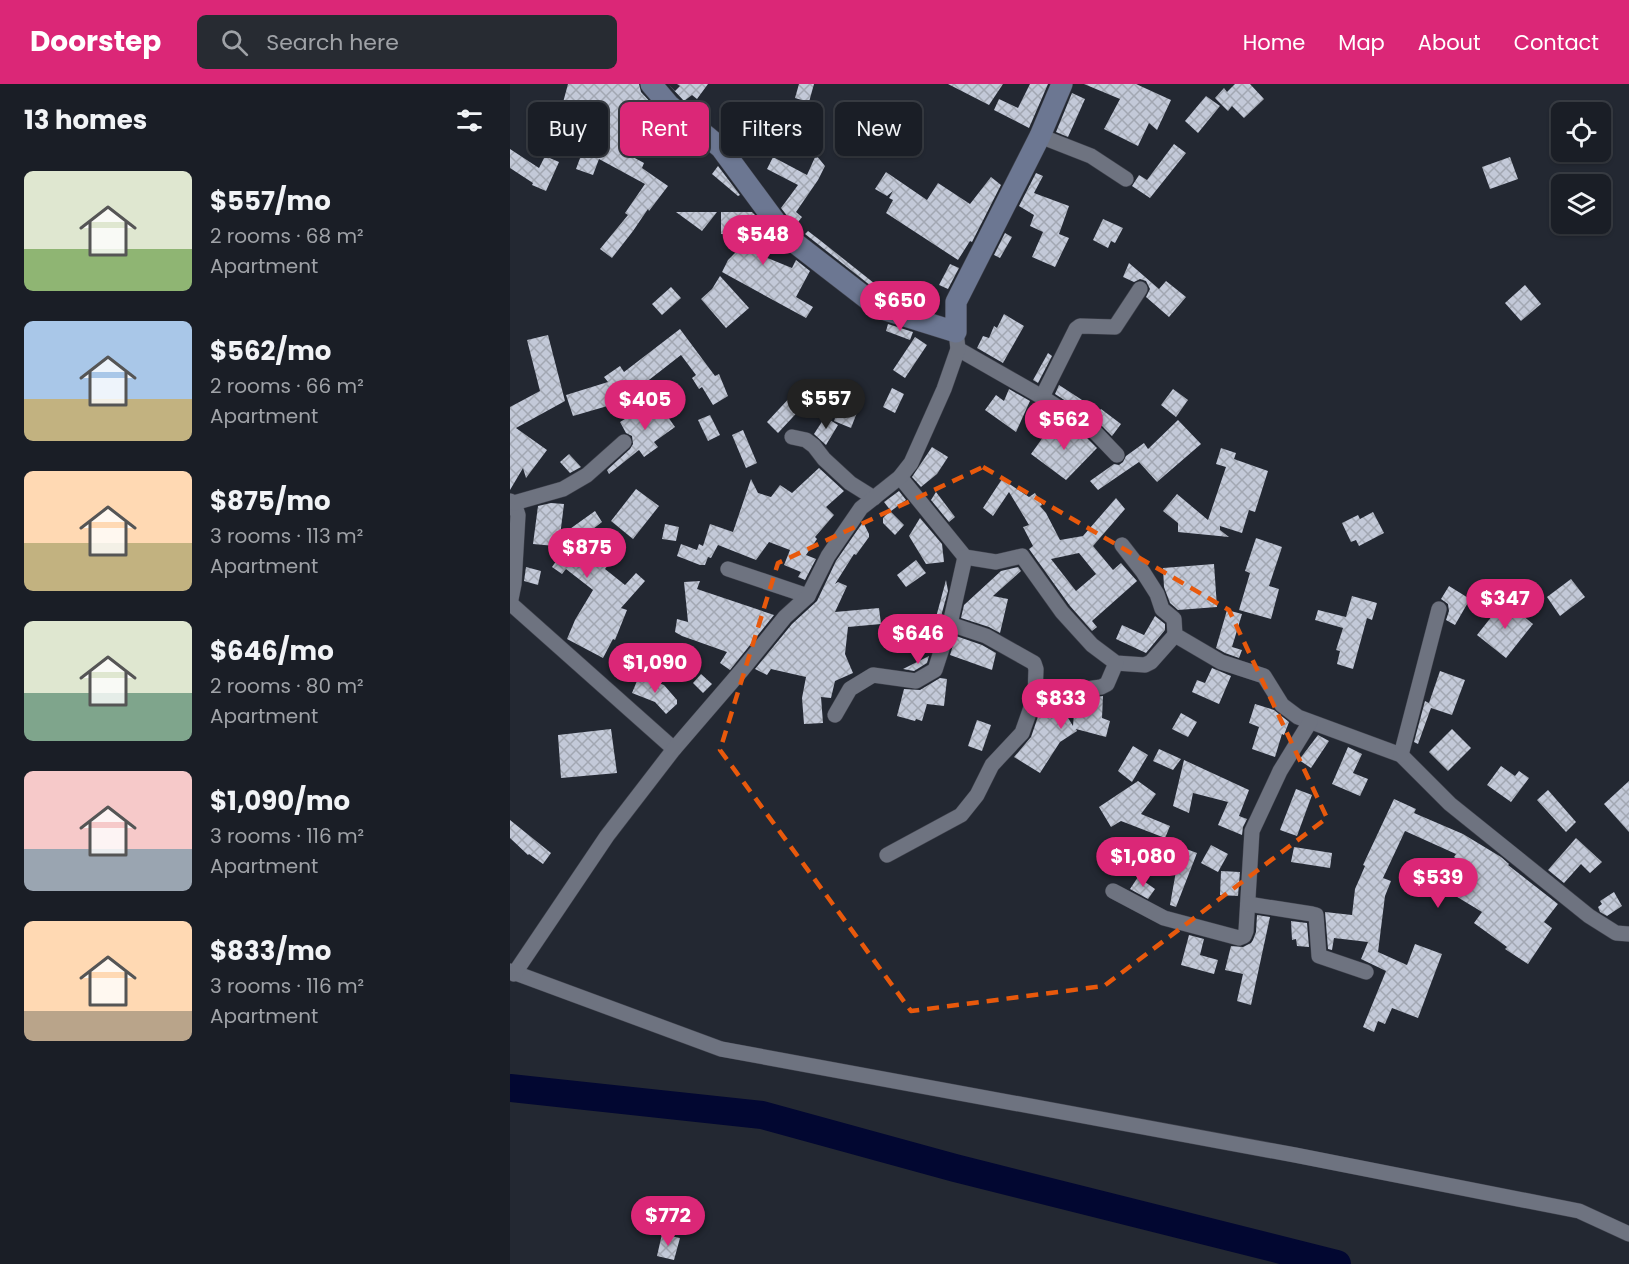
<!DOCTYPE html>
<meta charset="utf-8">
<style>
body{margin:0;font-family:Poppins,sans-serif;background:#272b32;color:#f1f3f6;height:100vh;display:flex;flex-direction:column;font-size:22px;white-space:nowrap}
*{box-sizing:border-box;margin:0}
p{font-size:20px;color:#9fa2a7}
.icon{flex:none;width:33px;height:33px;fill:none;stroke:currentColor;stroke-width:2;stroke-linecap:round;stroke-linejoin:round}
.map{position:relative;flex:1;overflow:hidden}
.sheet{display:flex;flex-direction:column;background:#1a1e26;width:510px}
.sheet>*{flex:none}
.top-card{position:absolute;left:18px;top:18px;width:570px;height:54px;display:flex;gap:12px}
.controls{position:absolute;left:1041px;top:18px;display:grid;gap:12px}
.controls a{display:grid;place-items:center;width:60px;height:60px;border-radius:9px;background:#1a1e26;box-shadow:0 2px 4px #0004,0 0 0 2px #383c43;font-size:30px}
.price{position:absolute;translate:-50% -51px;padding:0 14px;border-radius:21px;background:#db2777;color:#fff;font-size:20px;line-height:39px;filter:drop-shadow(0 2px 3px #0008)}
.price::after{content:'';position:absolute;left:50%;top:36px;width:18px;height:14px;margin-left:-9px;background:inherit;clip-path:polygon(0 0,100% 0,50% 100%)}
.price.selected{background:#222;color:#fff}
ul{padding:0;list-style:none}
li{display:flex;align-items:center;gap:18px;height:150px;padding:0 24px}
li span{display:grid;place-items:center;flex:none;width:168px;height:120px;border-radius:9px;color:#555}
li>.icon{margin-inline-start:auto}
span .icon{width:72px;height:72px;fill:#fffc;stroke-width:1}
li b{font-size:26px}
h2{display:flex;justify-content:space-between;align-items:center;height:72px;padding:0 24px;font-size:26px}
.chip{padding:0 21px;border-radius:9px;background:#1a1e26;box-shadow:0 2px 4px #0004,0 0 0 2px #383c43;font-size:21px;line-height:54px}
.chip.selected{background:#db2777;color:#fff}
header{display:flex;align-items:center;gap:36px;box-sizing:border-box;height:84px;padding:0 30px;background:#db2777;color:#fff}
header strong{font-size:28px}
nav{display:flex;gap:33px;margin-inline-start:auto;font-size:21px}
.search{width:420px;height:54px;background:#272b32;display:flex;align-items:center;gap:15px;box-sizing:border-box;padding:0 21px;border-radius:9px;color:#9fa2a7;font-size:22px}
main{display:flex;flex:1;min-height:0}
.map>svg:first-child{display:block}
</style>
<header>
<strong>Doorstep</strong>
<div class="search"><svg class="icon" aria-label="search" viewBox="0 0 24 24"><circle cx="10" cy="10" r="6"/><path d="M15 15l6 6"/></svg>Search here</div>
<nav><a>Home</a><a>Map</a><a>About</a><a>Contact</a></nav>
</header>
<main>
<section class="sheet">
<h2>13 homes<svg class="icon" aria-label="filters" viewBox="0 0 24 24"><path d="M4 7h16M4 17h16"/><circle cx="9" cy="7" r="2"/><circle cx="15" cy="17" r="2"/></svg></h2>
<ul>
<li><span style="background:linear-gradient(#dfe7d0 65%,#8fb573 0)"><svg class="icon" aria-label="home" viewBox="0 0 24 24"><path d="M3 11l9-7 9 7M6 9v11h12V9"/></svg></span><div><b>$557/mo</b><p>2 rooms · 68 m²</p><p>Apartment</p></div></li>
<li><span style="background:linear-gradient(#a9c7e8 65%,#c2b280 0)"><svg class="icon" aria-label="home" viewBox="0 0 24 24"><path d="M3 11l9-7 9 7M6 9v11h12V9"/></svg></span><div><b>$562/mo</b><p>2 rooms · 66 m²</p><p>Apartment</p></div></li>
<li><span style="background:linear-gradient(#ffd9b3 60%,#c2b280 0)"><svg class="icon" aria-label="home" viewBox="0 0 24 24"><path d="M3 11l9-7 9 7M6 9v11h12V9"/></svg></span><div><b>$875/mo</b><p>3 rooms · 113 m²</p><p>Apartment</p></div></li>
<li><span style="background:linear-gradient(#dfe7d0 60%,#7fa58c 0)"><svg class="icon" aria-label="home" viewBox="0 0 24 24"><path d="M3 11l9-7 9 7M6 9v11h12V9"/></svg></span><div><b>$646/mo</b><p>2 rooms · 80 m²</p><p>Apartment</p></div></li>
<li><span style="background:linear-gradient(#f6c9c9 65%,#9aa5b1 0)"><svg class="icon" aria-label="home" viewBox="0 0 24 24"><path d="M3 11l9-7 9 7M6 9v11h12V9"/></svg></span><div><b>$1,090/mo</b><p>3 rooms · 116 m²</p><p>Apartment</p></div></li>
<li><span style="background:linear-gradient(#ffd9b3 75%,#b9a48a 0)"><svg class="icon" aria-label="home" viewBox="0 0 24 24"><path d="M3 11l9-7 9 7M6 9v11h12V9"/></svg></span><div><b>$833/mo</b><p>3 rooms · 116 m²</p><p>Apartment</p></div></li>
</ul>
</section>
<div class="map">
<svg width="1119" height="1180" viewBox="0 0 1119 1180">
<defs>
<pattern id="building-cross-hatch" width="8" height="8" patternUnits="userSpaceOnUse" patternTransform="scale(1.5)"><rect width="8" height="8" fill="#c3c9d8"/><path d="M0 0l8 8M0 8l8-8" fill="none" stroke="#a2a7b2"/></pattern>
</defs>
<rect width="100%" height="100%" fill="#232832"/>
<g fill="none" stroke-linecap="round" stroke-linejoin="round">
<path stroke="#020731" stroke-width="28" d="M0,1004L252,1031L445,1084L827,1180"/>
</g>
<g fill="url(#building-cross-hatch)" fill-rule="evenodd">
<path d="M58,0H129L131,8L154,33L153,34L142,25L123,73L134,79L132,84L158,102L139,127L138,125L123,147L102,174L90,165L118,131L115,129L135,100L89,75L83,91L66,85L77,55L67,52L69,45L31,32L35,21L51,26Z"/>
<path d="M158,0L165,7L170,2L167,0H198L187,15L182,11L174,17Z"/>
<path d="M289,0H304L299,18L285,14Z"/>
<path d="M438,0H493L479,21Z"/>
<path d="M520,0H538L519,44L484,26L489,15L508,24Z"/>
<path d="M574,0H626L661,16L647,46L639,39L628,62L594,45L610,15Z"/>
<path d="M725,0H740L754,15L734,34L722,22L718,27L705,14L714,4L717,8Z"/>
<path d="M562,9L575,15L558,53L546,48Z"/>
<path d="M696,12L710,22L688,49L675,37Z"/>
<path d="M382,21L400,47L374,65L356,39Z"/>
<path d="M664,60L676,69L640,114L622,102L629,91L637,96Z"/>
<path d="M0,65L29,84L35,72L49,78L36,107L22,101L23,99L0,84Z"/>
<path d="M306,71L315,82L308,96L286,128L292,133L285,142L271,124L288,101L257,85L263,73L297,91Z"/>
<path d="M1000,73L1008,95L980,105L972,83Z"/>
<path d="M208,82L230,111L228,112L202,90Z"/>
<path d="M376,88L417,116L428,99L460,120L481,93L491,101L462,158L460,157L448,176L376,129L383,116L379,114L383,107L377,112L365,105Z"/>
<path d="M526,89L533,92L524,109L559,122L549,150L559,154L545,183L522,173L533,148L520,142L524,131L509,122Z"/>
<path d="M166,128H207L192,147Z"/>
<path d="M211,128H242L246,132L245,164L255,173L282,184L286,176L300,187L286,213L303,223L296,234L212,188L218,176L243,151L211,150Z"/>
<path d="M593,135L613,144L605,159L601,157L598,164L583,156Z"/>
<path d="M298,147L311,157L384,215L375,213L295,150Z"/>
<path d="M495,149L502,153L490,174L484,171Z"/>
<path d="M619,179L649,205L656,197L676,213L659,233L636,213L640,205L636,197L630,195L624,198L613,193Z"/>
<path d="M440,180L449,184L438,205L429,201Z"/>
<path d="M210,192L239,224L216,244L191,215L202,205Z"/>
<path d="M1015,201L1031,220L1011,237L995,219Z"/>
<path d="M161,203L171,214L152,231L142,220Z"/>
<path d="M494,230L514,242L493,279L467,264L473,252L479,254L484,242L487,244Z"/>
<path d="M378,240L403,248L400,256L376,247Z"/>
<path d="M170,245L205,292L209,290L218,312L203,321L192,303L189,305L182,294L186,291L171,271L103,324L101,321L63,332L56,311L98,298L94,293L110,282L114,288Z"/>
<path d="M38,251L55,317L6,344L37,366L16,394L13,384L0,406V323L30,307L17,256Z"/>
<path d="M405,253L417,261L395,294L383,286Z"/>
<path d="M538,269L542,272L528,299L523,296Z"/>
<path d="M549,301L589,327L591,325L611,340L602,352L587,337L545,310Z"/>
<path d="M382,304L394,310L385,329L373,323Z"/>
<path d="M499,305L520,317L506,348L475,326L486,311L494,317Z"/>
<path d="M663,305L678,316L666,333L651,321Z"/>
<path d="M335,306L353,313L341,344L324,337Z"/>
<path d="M284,309L295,320L268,349L257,338Z"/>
<path d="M146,316L165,343L144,358L148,363L134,373L129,366L99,390L97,386L120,365L123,360L122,352L116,349L110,338Z"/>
<path d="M200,331L210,351L198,357L188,336Z"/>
<path d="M315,333L328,341L316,361L304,350Z"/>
<path d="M668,336L691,360L647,398L629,378L588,406L580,397L604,380L609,381L613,378L616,372L634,359L638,365Z"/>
<path d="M557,340L576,353L587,364L556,396L521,370L536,349L544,355Z"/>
<path d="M233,346L247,379L236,384L222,351Z"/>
<path d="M422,363L438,373L427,390L411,403L402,393Z"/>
<path d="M711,364L726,369L724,375L758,387L745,428L739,426L732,449L710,442V446L719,453L668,448V439L653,427L667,410L698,436L716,383L706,380Z"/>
<path d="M59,370L71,383L60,389L50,378Z"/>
<path d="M309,384L334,407L316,423L324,431L305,453L307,455L296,471L306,475L295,496L288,493L291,488L274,481L280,466L259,458L246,476L208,461L201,474L198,473L195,481H190L167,472L171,460L187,466L189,460L193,462L200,440L223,448L241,395L248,409L261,413L270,401L282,409Z"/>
<path d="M492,395L519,413L525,409L532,421L530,422L536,429L550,456L573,452L606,414L615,425L583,462L603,486L611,479L627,497L582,537L587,543L582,547L560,522L519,465L523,462L513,443L519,441L499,408L483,432L473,424ZM569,469L586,490L566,507L541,475Z"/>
<path d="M126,405L149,422L123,455L101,437Z"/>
<path d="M389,407L396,416L381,427L374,418Z"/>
<path d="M426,408L445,433L439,438L421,416Z"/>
<path d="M41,419L54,420L50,452L85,427L92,438L70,455L85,466L84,468L99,480L95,485L115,501L126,489L135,497L111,524L117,526L105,556L103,555L93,574L57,555L65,536L83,506L56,485L52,490L42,483L56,463L23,460L28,422Z"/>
<path d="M380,427L394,441L385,451L373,439V434Z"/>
<path d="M863,428L874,449L849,462L846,456L841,458L832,439L848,431L850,435Z"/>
<path d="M410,434L432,460L434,478L416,480L399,452Z"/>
<path d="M353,438L359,450V453L346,471L344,470L325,500L328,498L337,502L325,528L369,524L371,540L338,543L335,570L343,589L325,597L321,614L311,613L313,639L294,640L292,614L296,593L261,585L257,591L245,585L282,540L307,517L326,477Z"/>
<path d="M155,440L169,443L166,457L152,455Z"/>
<path d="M746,454L772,463L759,502L769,505L761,535L729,526L740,489L735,487Z"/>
<path d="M406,476L416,489L396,503L387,491Z"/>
<path d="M704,480L707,523L668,526L660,519L654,503L653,484Z"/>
<path d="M16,483L31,487L28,501L14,497Z"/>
<path d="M508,483L511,487L483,512L498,515L490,549L479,543L451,534L454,521L491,487Z"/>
<path d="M1061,495L1075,513L1050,532L1037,513Z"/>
<path d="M436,496L438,507L425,554H422L423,549L394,543L397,531L425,537Z"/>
<path d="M190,497L187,505L264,531L220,586L210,579L217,568L172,552L165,548L167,535L178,538L174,498Z"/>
<path d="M939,502L960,515L945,541L936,536L939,527L938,520L931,515Z"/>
<path d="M842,512L867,519L862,536L857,534L843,585L827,580L830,567L826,566L833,544L805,536L808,526L836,533Z"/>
<path d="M994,517L1023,540L996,574L967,551Z"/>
<path d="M717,526L732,530L722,563L732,566L729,574L715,569L706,564Z"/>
<path d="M645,532L655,540V546L636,569L606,555L612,541L634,551Z"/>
<path d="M446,552L472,561L486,569L482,586L440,571Z"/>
<path d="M419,572L417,579L404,587L393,585Z"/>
<path d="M702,584L721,592L709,620L682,608L687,596L695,599Z"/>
<path d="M930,587L955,596L942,631L921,624L908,660L904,658L915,617L919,619Z"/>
<path d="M191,590L202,600L193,609L183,599Z"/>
<path d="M129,592L154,601L167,616V620L156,630L145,618L122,609Z"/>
<path d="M430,594L437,595L434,622L417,620L412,637L406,635L405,637L387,632L394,605L410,606Z"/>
<path d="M593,612L592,634L600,637L596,653L566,645L567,647L550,658L530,689L504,673L521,653L532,621L549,619L563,642L565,616Z"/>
<path d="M745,620L764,626L779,638L774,651L772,650L765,673L742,665L749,643L739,639Z"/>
<path d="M671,629L687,638L678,653L662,645Z"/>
<path d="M467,636L481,641L472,667L458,662Z"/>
<path d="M101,645L107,689L51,694L48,651Z"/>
<path d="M942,645L961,664L938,687L919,668Z"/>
<path d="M808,651L819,657L801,684L789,676Z"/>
<path d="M623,662L638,671L622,698L608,687Z"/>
<path d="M838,663L852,670L843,689L858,695L850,712L822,700Z"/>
<path d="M649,665L671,675L663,686L643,677Z"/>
<path d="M674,676L739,706L729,732L737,735L733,743L732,751L708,741L718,718L683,709L679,729L663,722Z"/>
<path d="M991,682L1005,692L1009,687L1019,694L1001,718L977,701Z"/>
<path d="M628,697L646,710L631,730L660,742L655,754L611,737L601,743L589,723Z"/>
<path d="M1119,697V748L1094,720Z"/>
<path d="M786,705L802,711L787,752L770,746Z"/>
<path d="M1038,706L1066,738L1056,748L1027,716Z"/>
<path d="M884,715L906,725L904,729L953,750L991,773L999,780L998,781L1048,820L1034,838L1042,844L1018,880L995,865L997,863L964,839L972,828L939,808L944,799L939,795L950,777L944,773L946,770L895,747L873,794L881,797L875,812L868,868L897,881L905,860L932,870L908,934L882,924L875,940L868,937L864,948L853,943L876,887L851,875L858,858L824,854L822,866L818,865L815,828L842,831L845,805L855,782L853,781Z"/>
<path d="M0,736L41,769L33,780L19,770L18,771L0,754Z"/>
<path d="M1066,754L1092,778L1080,789L1071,780L1054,799L1038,786Z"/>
<path d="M655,757L687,769L666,823L660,821L669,770L663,779L649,773Z"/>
<path d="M701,761L718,770L708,788L691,779Z"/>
<path d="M784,763L822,769L820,784L781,778Z"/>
<path d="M711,787L730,788L728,812L710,811Z"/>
<path d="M628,793L645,805L638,815L620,805Z"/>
<path d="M1104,808L1112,822L1097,832L1090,828L1088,823L1092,820L1090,817Z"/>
<path d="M747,831L760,833L741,921L727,917L733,890L715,886L721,862L733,863L741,859L743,856L746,848Z"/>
<path d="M781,837L797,839L799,863L787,862L786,855L782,856Z"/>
<path d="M679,851L694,855L690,871L708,876L704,890L671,881Z"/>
<path d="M152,1150L170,1154L164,1176L147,1172Z"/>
</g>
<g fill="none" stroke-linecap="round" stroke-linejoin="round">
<defs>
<g id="street">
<path d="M530,52L581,72L616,95"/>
<path d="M448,265L532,313L582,345L607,371"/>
<path d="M532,313L566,245L570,242L605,243L630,205"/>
<path d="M282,353L296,356L304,362L314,375L340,399L364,414"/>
<path d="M390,393L455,473L486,478L512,472L552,528L582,561L606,579L635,581L641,578L665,551"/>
<path d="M0,417L4,419L8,431L4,500L0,520"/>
<path d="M4,419L53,405L77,391L114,358"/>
<path d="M612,461L633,488L647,510L652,525L664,535L665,551L711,578L754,592L772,621L788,633L891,671L940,720L1079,832L1106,849L1119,850"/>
<path d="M218,485L298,512"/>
<path d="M0,519L164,665"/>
<path d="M525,612L591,603L597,600L606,579"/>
<path d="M325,631L340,605L363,591L406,597L425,586L440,540L455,473"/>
<path d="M891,671L929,525"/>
<path d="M377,771L451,731L467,711L482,681L512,649L525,612L526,585L524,579L476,552L440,540"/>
<path d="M603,807L654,834L729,854L734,852L736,847L742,747L770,687L800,638"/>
<path d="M738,820L802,830L806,831L809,872L856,888"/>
<path d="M0,887L211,965L785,1071L1069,1127L1119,1150"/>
<path d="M4,890L97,752L164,665L232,586L275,533L298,512L318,472L351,424L390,393L401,379L434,305L448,265L446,248"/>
</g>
<path id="secondary" d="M141,0L159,21L211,64L276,152L369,224L446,248V218L530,52L552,0"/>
</defs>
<use href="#street" stroke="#40434d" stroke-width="16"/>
<use href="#secondary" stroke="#40434d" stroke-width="22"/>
<use href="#street" stroke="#6e7380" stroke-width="15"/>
<use href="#secondary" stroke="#6c7792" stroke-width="21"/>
</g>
<path fill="none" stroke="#e8590c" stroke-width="4.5" stroke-dasharray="12 8" stroke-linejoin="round" d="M473,383L719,526L817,734L594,902L401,927L210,666L268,479Z"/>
</svg>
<div class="controls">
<a><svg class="icon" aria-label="locate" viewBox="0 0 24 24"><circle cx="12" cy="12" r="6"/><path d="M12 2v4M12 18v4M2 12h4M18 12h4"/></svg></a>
<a><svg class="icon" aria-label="layers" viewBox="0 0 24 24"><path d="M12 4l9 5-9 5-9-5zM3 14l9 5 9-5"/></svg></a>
</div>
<b class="price" style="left:253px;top:182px">$548</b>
<b class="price" style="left:390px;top:248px">$650</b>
<b class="price selected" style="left:316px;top:346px">$557</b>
<b class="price" style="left:135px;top:347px">$405</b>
<b class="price" style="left:554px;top:367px">$562</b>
<b class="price" style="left:77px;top:495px">$875</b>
<b class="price" style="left:995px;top:546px">$347</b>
<b class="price" style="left:408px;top:581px">$646</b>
<b class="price" style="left:145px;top:610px">$1,090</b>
<b class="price" style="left:551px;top:646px">$833</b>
<b class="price" style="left:633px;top:804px">$1,080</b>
<b class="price" style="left:928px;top:825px">$539</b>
<b class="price" style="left:158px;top:1163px">$772</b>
<div class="top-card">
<a class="chip">Buy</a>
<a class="chip selected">Rent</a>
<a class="chip">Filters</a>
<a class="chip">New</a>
</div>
</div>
</main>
